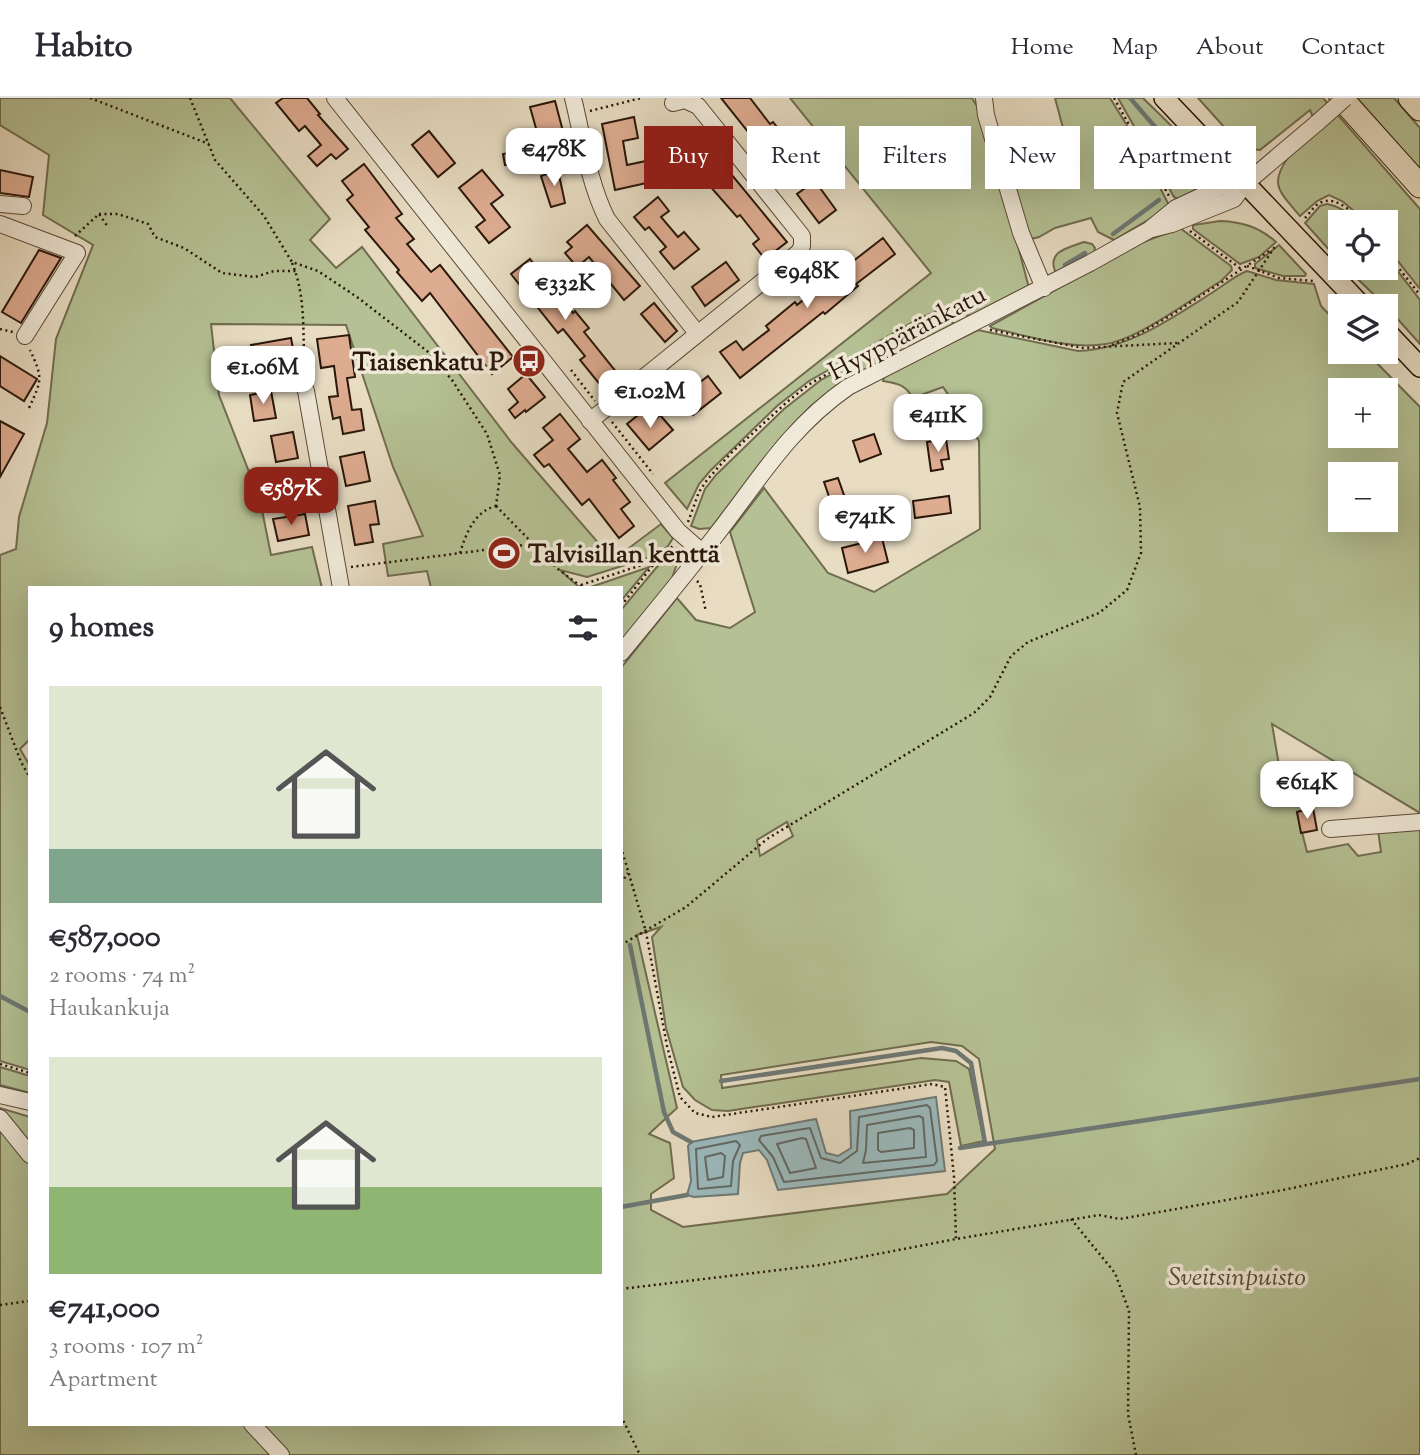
<!DOCTYPE html>
<meta charset="utf-8">
<style>
body{margin:0;font-family:"Sorts Mill Goudy",serif;background:#f2f2f3;color:#2b2b33;height:100vh;display:flex;flex-direction:column;font-size:26px;white-space:nowrap}
*{box-sizing:border-box;margin:0}
p{font-size:23px;color:#7c7c81}
.icon{flex:none;width:38px;height:38px;fill:none;stroke:currentColor;stroke-width:2;stroke-linecap:round;stroke-linejoin:round}
.map{position:relative;flex:1;overflow:hidden}
.details{position:absolute;left:28px;top:488px;width:595px;height:840px;display:flex;flex-direction:column;background:#fff;border-radius:0px;box-shadow:0 7px 28px #0002}
.details>*{flex:none}
.top-card{position:absolute;left:644px;top:28px;width:665px;height:63px;display:flex;gap:14px}
.fabs{position:absolute;left:1328px;top:112px;display:grid;gap:14px}
.fabs a{display:grid;place-items:center;width:70px;height:70px;border-radius:0px;background:#fff;box-shadow:0 7px 28px #0002;font-size:35px}
.price{position:absolute;translate:-50% -60px;padding:0 16px;border-radius:14px;background:#fff;color:#222;font-size:23px;line-height:46px;filter:drop-shadow(0 2px 4px #0008)}
.price::after{content:'';position:absolute;left:50%;top:42px;width:21px;height:16px;margin-left:-10px;background:inherit;clip-path:polygon(0 0,100% 0,50% 100%)}
.price.active{background:#8f2418;color:#fff}
ul{padding:0;list-style:none}
li{display:grid;align-content:center;gap:14px;height:371px;padding:0 21px}
li span{display:grid;place-items:center;height:217px;border-radius:0px;color:#555}
li>.icon{margin-inline-start:auto}
span .icon{width:126px;height:126px;fill:#fffc;stroke-width:1}
li b{font-size:30px}
h2{display:flex;justify-content:space-between;align-items:center;height:84px;padding:0 21px;font-size:30px}
.pill{padding:0 24px;border-radius:0px;background:#fff;box-shadow:0 7px 28px #0002;font-size:24px;line-height:63px}
.pill.active{background:#8f2418;color:#fff}
header{display:flex;align-items:center;gap:42px;box-sizing:border-box;height:98px;padding:0 35px;background:#fff;border-bottom:2px solid #e1e1e2}
header strong{font-size:33px}
nav{display:flex;gap:38px;margin-inline-start:auto;font-size:24px}
.map>svg:first-child{display:block}
</style>
<header>
<strong>Habito</strong>
<nav><a>Home</a><a>Map</a><a>About</a><a>Contact</a></nav>
</header>
<div class="map">
<svg width="1420" height="1357" viewBox="0 0 1420 1357">
<rect width="100%" height="100%" fill="#e8ddc3"/>
<filter id="stains"><feTurbulence type="fractalNoise" baseFrequency=".00286" numOctaves="4"/><feColorMatrix values="0 0 0 0 .2 0 0 0 0 .09 0 0 0 0 .02 0 0 0 .5 -.17"/></filter>
<radialGradient id="worn" r=".72"><stop offset=".6" stop-color="#630" stop-opacity="0"/><stop offset="1" stop-color="#630" stop-opacity=".3"/></radialGradient>
<g fill="#b5c194" stroke="#706c4f" stroke-width="2" fill-rule="evenodd">
<path d="M0,0H230L330,121L310,142L336,170L362,149L512,345L613,462L661,426L673,440L668,448L654,458L587,479L560,472L580,490H431L427,473L388,478L383,446L423,438L393,369L346,227L211,226L219,297L260,402L271,457L312,449L322,490H30V641L20,651L30,668V972L0,963V457L16,451L19,419L47,325L56,241L93,147L43,117L49,57L0,27Z"/>
<path d="M790,0H972L978,10L998,72L1029,190L973,219L946,210L922,219L809,283L777,308L710,373L699,386L687,411L665,385L931,175Z"/>
<path d="M1055,0H1110L1131,34L1170,109L1114,142L1098,134L1091,120L1055,130L1039,139L1031,141L1006,71L1070,56Z"/>
<path d="M1118,0H1143C1159,17 1217,63 1198,89C1193,95 1186,98 1180,102L1174,99Z"/>
<path d="M1198,0H1323L1420,111V191L1386,148V124H1367L1342,103L1329,97L1317,103L1300,118C1279,93 1268,86 1290,57C1299,46 1306,32 1313,19L1310,12L1260,52L1243,50Z"/>
<path d="M1357,0H1394L1420,30V72Z"/>
<path d="M1327,106C1340,108 1349,115 1358,124H1340V164L1305,125L1320,108Z"/>
<path d="M1220,123C1243,124 1259,129 1276,144L1259,159L1240,166L1193,131V127Z"/>
<path d="M1180,130L1231,168L1232,172L1221,183C1190,202 1140,240 1106,246C1069,252 1028,238 992,230L990,228L1141,145Z"/>
<path d="M1084,144L1092,146L1095,150L1094,154L1059,174L1055,173C1047,153 1070,149 1084,144Z"/>
<path d="M1279,147L1306,176L1305,178H1283L1255,170V166Z"/>
<path d="M1386,158L1420,202V246L1386,208L1346,170H1386Z"/>
<path d="M1247,173L1276,182L1314,186L1321,208L1340,228V254H1366L1420,309V715L1272,626L1283,691L1293,689L1304,681L1313,711L1297,714L1307,754L1348,746L1358,758L1381,754L1378,732L1420,728V1357H0V1010L30,1019V1326H621V570L677,500L696,522L730,530L755,514L730,434L764,390L828,475L874,494L980,431L979,343L943,289L913,300C905,286 898,286 883,283L885,277L978,232L1078,253C1128,251 1169,222 1210,196C1223,188 1234,178 1247,173ZM1340,292H1386V338H1340ZM1340,376H1386V422H1340ZM787,724L793,738L760,758L757,742ZM661,829L652,839L666,930L683,989L695,1002L712,1012L728,1013L935,982L949,984L961,1048L984,1043L969,971L956,963L921,960L722,990L721,977L931,944L962,948L979,961L995,1051L947,1096L683,1129L651,1112V1096L674,1080L670,1045L649,1036L677,1010L637,837Z"/>
<path d="M938,221L958,226L830,293L811,308L779,342L711,430L699,431L691,428L705,391L716,377L784,311L821,282L924,225Z"/>
<path d="M676,451L678,463L671,483L621,544V512L656,470Z"/>
<path d="M649,469L621,503V490H588Z"/>
<path d="M0,969L30,978V995L0,987Z"/>
</g>
<path fill="#9bbabd" stroke="#6e7975" stroke-width="2" d="M936,999L945,1073L778,1092L767,1062L759,1052L743,1055L740,1065L738,1096L694,1099L687,1097L691,1083L688,1048L691,1044L816,1021L826,1055L838,1058L851,1050L850,1013Z"/>
<g fill="none" stroke-linecap="round" stroke-linejoin="round">
<g stroke="#626864" stroke-width="2">
<path d="M927,1007L930,1010L937,1063L934,1067L784,1084L773,1059L759,1042L761,1038L810,1030L821,1060L840,1065L857,1053L859,1019Z"/>
<path d="M919,1018L923,1020L926,1059L863,1065L866,1052L867,1027Z"/>
<path d="M910,1030L914,1032V1050L881,1054L878,1052V1035Z"/>
<path d="M802,1040L806,1041L816,1070L790,1075L777,1046Z"/>
<path d="M736,1043L740,1047L733,1063L731,1088L698,1091L696,1051Z"/>
<path d="M721,1055L725,1058L723,1079L708,1082L705,1059Z"/>
</g>
<g stroke="#6e7975" stroke-width="4.5">
<path d="M1130,0L1189,68L1188,79L1180,88"/>
<path d="M1113,136L1159,102"/>
<path d="M1065,167L1085,155"/>
<path d="M630,847L664,1014L673,1034L691,1044"/>
<path d="M0,898L30,914"/>
<path d="M721,983L942,950L956,953L971,965L985,1045"/>
<path d="M960,1050L1420,981"/>
<path d="M621,1109L687,1097"/>
</g>
</g>
<g fill="#deac91" stroke="#2a170a" stroke-width="2">
<path d="M283,0H307L320,16L318,17L348,51L336,61L331,56L317,68L308,58L321,47L305,28L299,33L276,5Z"/>
<path d="M721,0H750L770,26L773,24L805,64L785,80L768,59L776,52L761,33L753,40Z"/>
<path d="M555,3L565,41L541,48L530,9Z"/>
<path d="M634,19L638,40L623,43L627,67L646,63L651,84L615,92L602,26Z"/>
<path d="M429,33L455,65L438,79L412,47Z"/>
<path d="M1036,36L1040,59L1011,64L1008,41Z"/>
<path d="M699,37L787,144L765,161L753,146L759,141L740,117L737,119L679,53Z"/>
<path d="M525,52L527,63L505,67L503,56Z"/>
<path d="M364,66L402,116L396,120L414,141L407,146L431,174L440,167L513,259L492,276L430,195L422,203L397,174L399,172L365,132L369,129L347,102L353,97L342,83Z"/>
<path d="M0,72L33,79L29,99L0,95Z"/>
<path d="M482,72L503,97L491,106L510,129L489,145L476,129L485,122L459,90Z"/>
<path d="M558,72L565,105L551,109L541,78Z"/>
<path d="M815,83L836,112L819,125L797,96Z"/>
<path d="M658,99L669,113L661,119L678,139L684,134L699,151L674,171L660,154L666,149L649,129L645,132L634,119Z"/>
<path d="M587,127L640,188L624,202L589,159L577,169L565,155L572,149L567,144Z"/>
<path d="M883,140L895,156L856,186L858,188L825,216L823,214L740,280L720,254L736,243L743,252L769,232L766,228L795,204L797,207L842,170L843,171Z"/>
<path d="M39,152L61,160L21,225L2,214Z"/>
<path d="M530,161L573,215L575,213L589,230L584,234L622,281L606,294L580,262L585,258L563,231L558,235L511,176Z"/>
<path d="M726,164L739,182L705,208L692,189Z"/>
<path d="M654,205L677,233L665,244L641,216Z"/>
<path d="M349,237L355,279L347,280L352,312L361,311L364,332L343,336L340,319L333,321L329,299L338,298L334,268L321,270L317,241Z"/>
<path d="M291,240L294,256L279,258L281,269L256,274L251,247Z"/>
<path d="M0,258L37,281L24,303L0,288Z"/>
<path d="M526,276L545,299L526,314L525,312L515,320L509,312L518,304L508,291Z"/>
<path d="M708,278L721,295L693,317L680,300Z"/>
<path d="M271,293L276,320L254,323L250,297Z"/>
<path d="M642,314L651,325L660,317L673,332L649,352L627,326Z"/>
<path d="M560,316L580,341L568,351L587,374L602,362L616,380L613,382L630,404L621,411L634,428L619,440L589,401L582,407L549,366L544,369L534,357L553,342L543,330Z"/>
<path d="M0,323L24,336L0,379Z"/>
<path d="M293,334L298,360L276,364L271,338Z"/>
<path d="M874,336L881,356L860,364L853,343Z"/>
<path d="M946,341L949,361L941,362L943,371L931,373L927,344Z"/>
<path d="M364,354L370,383L346,388L340,359Z"/>
<path d="M838,380L851,417L837,422L824,384Z"/>
<path d="M949,398L951,415L915,420L913,403Z"/>
<path d="M375,403L379,426L370,427L373,444L355,447L348,408Z"/>
<path d="M305,416L309,437L278,443L273,421Z"/>
<path d="M882,440L888,464L848,475L842,450Z"/>
<path d="M1313,710L1317,732L1301,735L1297,714Z"/>
</g>
<g fill="none" stroke-linecap="round" stroke-linejoin="round">
<defs>
<g id="minor">
<path d="M335,0L678,433L702,454"/>
<path d="M573,0C583,40 588,83 607,121L697,235"/>
<path d="M984,0L986,17L1021,135L1044,190"/>
<path d="M0,106L23,108"/>
<path d="M0,126L77,155L25,238"/>
<path d="M1152,131L1172,126L1234,101L1245,86L1317,25"/>
<path d="M306,293L341,490"/>
<path d="M590,323L799,154L802,148V138L698,8L685,2L673,5"/>
<path d="M621,555C653,516 685,477 716,437C759,382 789,330 848,289L1090,165L1149,132L1176,110L1221,89L1245,86"/>
<path d="M1330,731L1420,724"/>
<path d="M0,997L30,1004"/>
<path d="M0,1020L30,1057"/>
<path d="M252,1326L281,1357"/>
</g>
<g id="major">
<path d="M1164,0L1362,208"/>
<path d="M1386,233L1420,269"/>
</g>
<g id="highway">
<path d="M1341,0L1420,88"/>
<path d="M1410,0L1420,11"/>
</g>
</defs>
<use href="#minor" stroke="#5a4838" stroke-width="18"/>
<use href="#major" stroke="#2a170a" stroke-width="22"/>
<use href="#highway" stroke="#2a170a" stroke-width="25"/>
<g stroke="#2a170a" stroke-width="2.5" stroke-dasharray="2 3.5" stroke-linecap="butt">
<path d="M90,0L209,46"/>
<path d="M190,0L215,62L264,118L292,164L318,173L357,199L427,253L452,282L487,336L500,377L496,408"/>
<path d="M1114,0L1169,98"/>
<path d="M590,13L641,0"/>
<path d="M99,116H118L148,126L155,139L184,150L222,175L255,179L274,173H296"/>
<path d="M1305,120C1310,115 1315,106 1322,104C1336,98 1354,115 1362,124"/>
<path d="M1190,133L1241,171"/>
<path d="M75,138L99,116L108,129"/>
<path d="M1386,154L1420,197"/>
<path d="M292,165C307,200 302,241 305,279"/>
<path d="M1247,168L1279,180L1314,183"/>
<path d="M0,231L13,234"/>
<path d="M990,232L1083,250L1177,245"/>
<path d="M1112,247L1137,237L1173,216L1271,152"/>
<path d="M571,272L595,303"/>
<path d="M29,310C42,282 43,280 30,252"/>
<path d="M612,324L653,376"/>
<path d="M496,408L558,471L583,490"/>
<path d="M688,424L699,394L707,382L731,355L787,304L808,287L922,222L939,216L954,218"/>
<path d="M460,455C466,435 475,413 496,408"/>
<path d="M351,469L532,446"/>
<path d="M697,483L700,486L706,514"/>
<path d="M581,487L657,462"/>
<path d="M621,508L657,462L673,448"/>
<path d="M0,609L21,664L30,680"/>
<path d="M621,749L646,834L667,948L680,999L695,1015L712,1019L932,986L945,989L954,1079L956,1141"/>
<path d="M621,785L628,775"/>
<path d="M621,847L686,809L767,741L974,615L990,599L1011,558L1028,544L1099,515L1127,492L1141,455L1140,409L1117,315L1123,284L1238,204L1276,147"/>
<path d="M0,966L30,975"/>
<path d="M1071,1121L1115,1175L1129,1213L1128,1316L1136,1357"/>
<path d="M621,1191L820,1167L956,1141L1099,1117L1120,1121L1283,1092L1407,1066L1420,1060"/>
<path d="M0,1207L30,1203"/>
<path d="M621,1318L640,1357"/>
</g>
<use href="#minor" stroke="#f0e9d8" stroke-width="16"/>
<use href="#major" stroke="#e8ddc3" stroke-width="19"/>
<use href="#highway" stroke="#e8ddc3" stroke-width="23"/>
<defs>
<path id="minor-bridge" d="M1317,25L1345,0"/>
</defs>
<use href="#minor-bridge" stroke="#5a4838" stroke-width="18" stroke-linecap="butt"/>
<use href="#minor-bridge" stroke="#f0e9d8" stroke-width="16"/>
</g>
<defs>
<symbol id="bus-disc" viewBox="-11 -11 22 22"><circle r="9.5" fill="#8f2418" stroke="#f0e9d8"/><path d="M-5-6H5V4H4V6H2V4H-2V6H-4V4H-5ZM-3.5-4V0h7V-4ZM-3.5 1.2v1.5H-2V1.2ZM2 1.2v1.5H3.5V1.2Z" fill="#fff"/></symbol>
<symbol id="stadium-disc" viewBox="-11 -11 22 22"><circle r="9.5" fill="#8f2418" stroke="#f0e9d8"/><path d="M0-5a6.5 5 0 1 0 0 10a6.5 5 0 1 0 0-10ZM-3.5-1.8h7v3.6h-7Z" fill="#fff"/></symbol>
</defs>
<g fill-rule="evenodd">
<use href="#bus-disc" x="510" y="244" width="38" height="38"/>
<use href="#stadium-disc" x="485" y="436" width="38" height="38"/>
</g>
<g text-anchor="middle" stroke-width="7" stroke-linejoin="round" paint-order="stroke">
<g font-size="26" fill="#2a170a" stroke="#f0e9d8">
<text transform="translate(907 234) rotate(-28)" y="9">Hyyppäränkatu</text>
</g>
<g font-size="26" font-weight="bold" fill="#2a170a" stroke="#f0e9d8" text-anchor="end">
<text x="504" y="272">Tiaisenkatu P</text>
<text x="528" y="464" text-anchor="start">Talvisillan kenttä</text>
</g>
<g font-size="26" font-style="italic" fill="#544a33" stroke="#f0e9d8">
<text x="1237" y="1187">Sveitsinpuisto</text>
</g>
</g>
<rect width="100%" height="100%" filter="url(#stains)"/>
<rect width="100%" height="100%" fill="url(#worn)"/>
</svg>
<div class="fabs">
<a><svg class="icon" aria-label="locate" viewBox="0 0 24 24"><circle cx="12" cy="12" r="6"/><path d="M12 2v4M12 18v4M2 12h4M18 12h4"/></svg></a>
<a><svg class="icon" aria-label="layers" viewBox="0 0 24 24"><path d="M12 4l9 5-9 5-9-5zM3 14l9 5 9-5"/></svg></a>
<a>+</a>
<a>−</a>
</div>
<b class="price" style="left:554px;top:90px">€478K</b>
<b class="price" style="left:807px;top:212px">€948K</b>
<b class="price" style="left:565px;top:224px">€332K</b>
<b class="price" style="left:263px;top:308px">€1.06M</b>
<b class="price" style="left:650px;top:332px">€1.02M</b>
<b class="price" style="left:938px;top:356px">€411K</b>
<b class="price active" style="left:291px;top:429px">€587K</b>
<b class="price" style="left:865px;top:457px">€741K</b>
<b class="price" style="left:1307px;top:723px">€614K</b>
<div class="top-card">
<a class="pill active">Buy</a>
<a class="pill">Rent</a>
<a class="pill">Filters</a>
<a class="pill">New</a>
<a class="pill">Apartment</a>
</div>
<section class="details">
<h2>9 homes<svg class="icon" aria-label="filters" viewBox="0 0 24 24"><path d="M4 7h16M4 17h16"/><circle cx="9" cy="7" r="2"/><circle cx="15" cy="17" r="2"/></svg></h2>
<ul>
<li><span style="background:linear-gradient(#dfe7d0 75%,#7fa58c 0)"><svg class="icon" aria-label="home" viewBox="0 0 24 24"><path d="M3 11l9-7 9 7M6 9v11h12V9"/></svg></span><div><b>€587,000</b><p>2 rooms · 74 m²</p><p>Haukankuja</p></div></li>
<li><span style="background:linear-gradient(#dfe7d0 60%,#8fb573 0)"><svg class="icon" aria-label="home" viewBox="0 0 24 24"><path d="M3 11l9-7 9 7M6 9v11h12V9"/></svg></span><div><b>€741,000</b><p>3 rooms · 107 m²</p><p>Apartment</p></div></li>
</ul>
</section>
</div>
